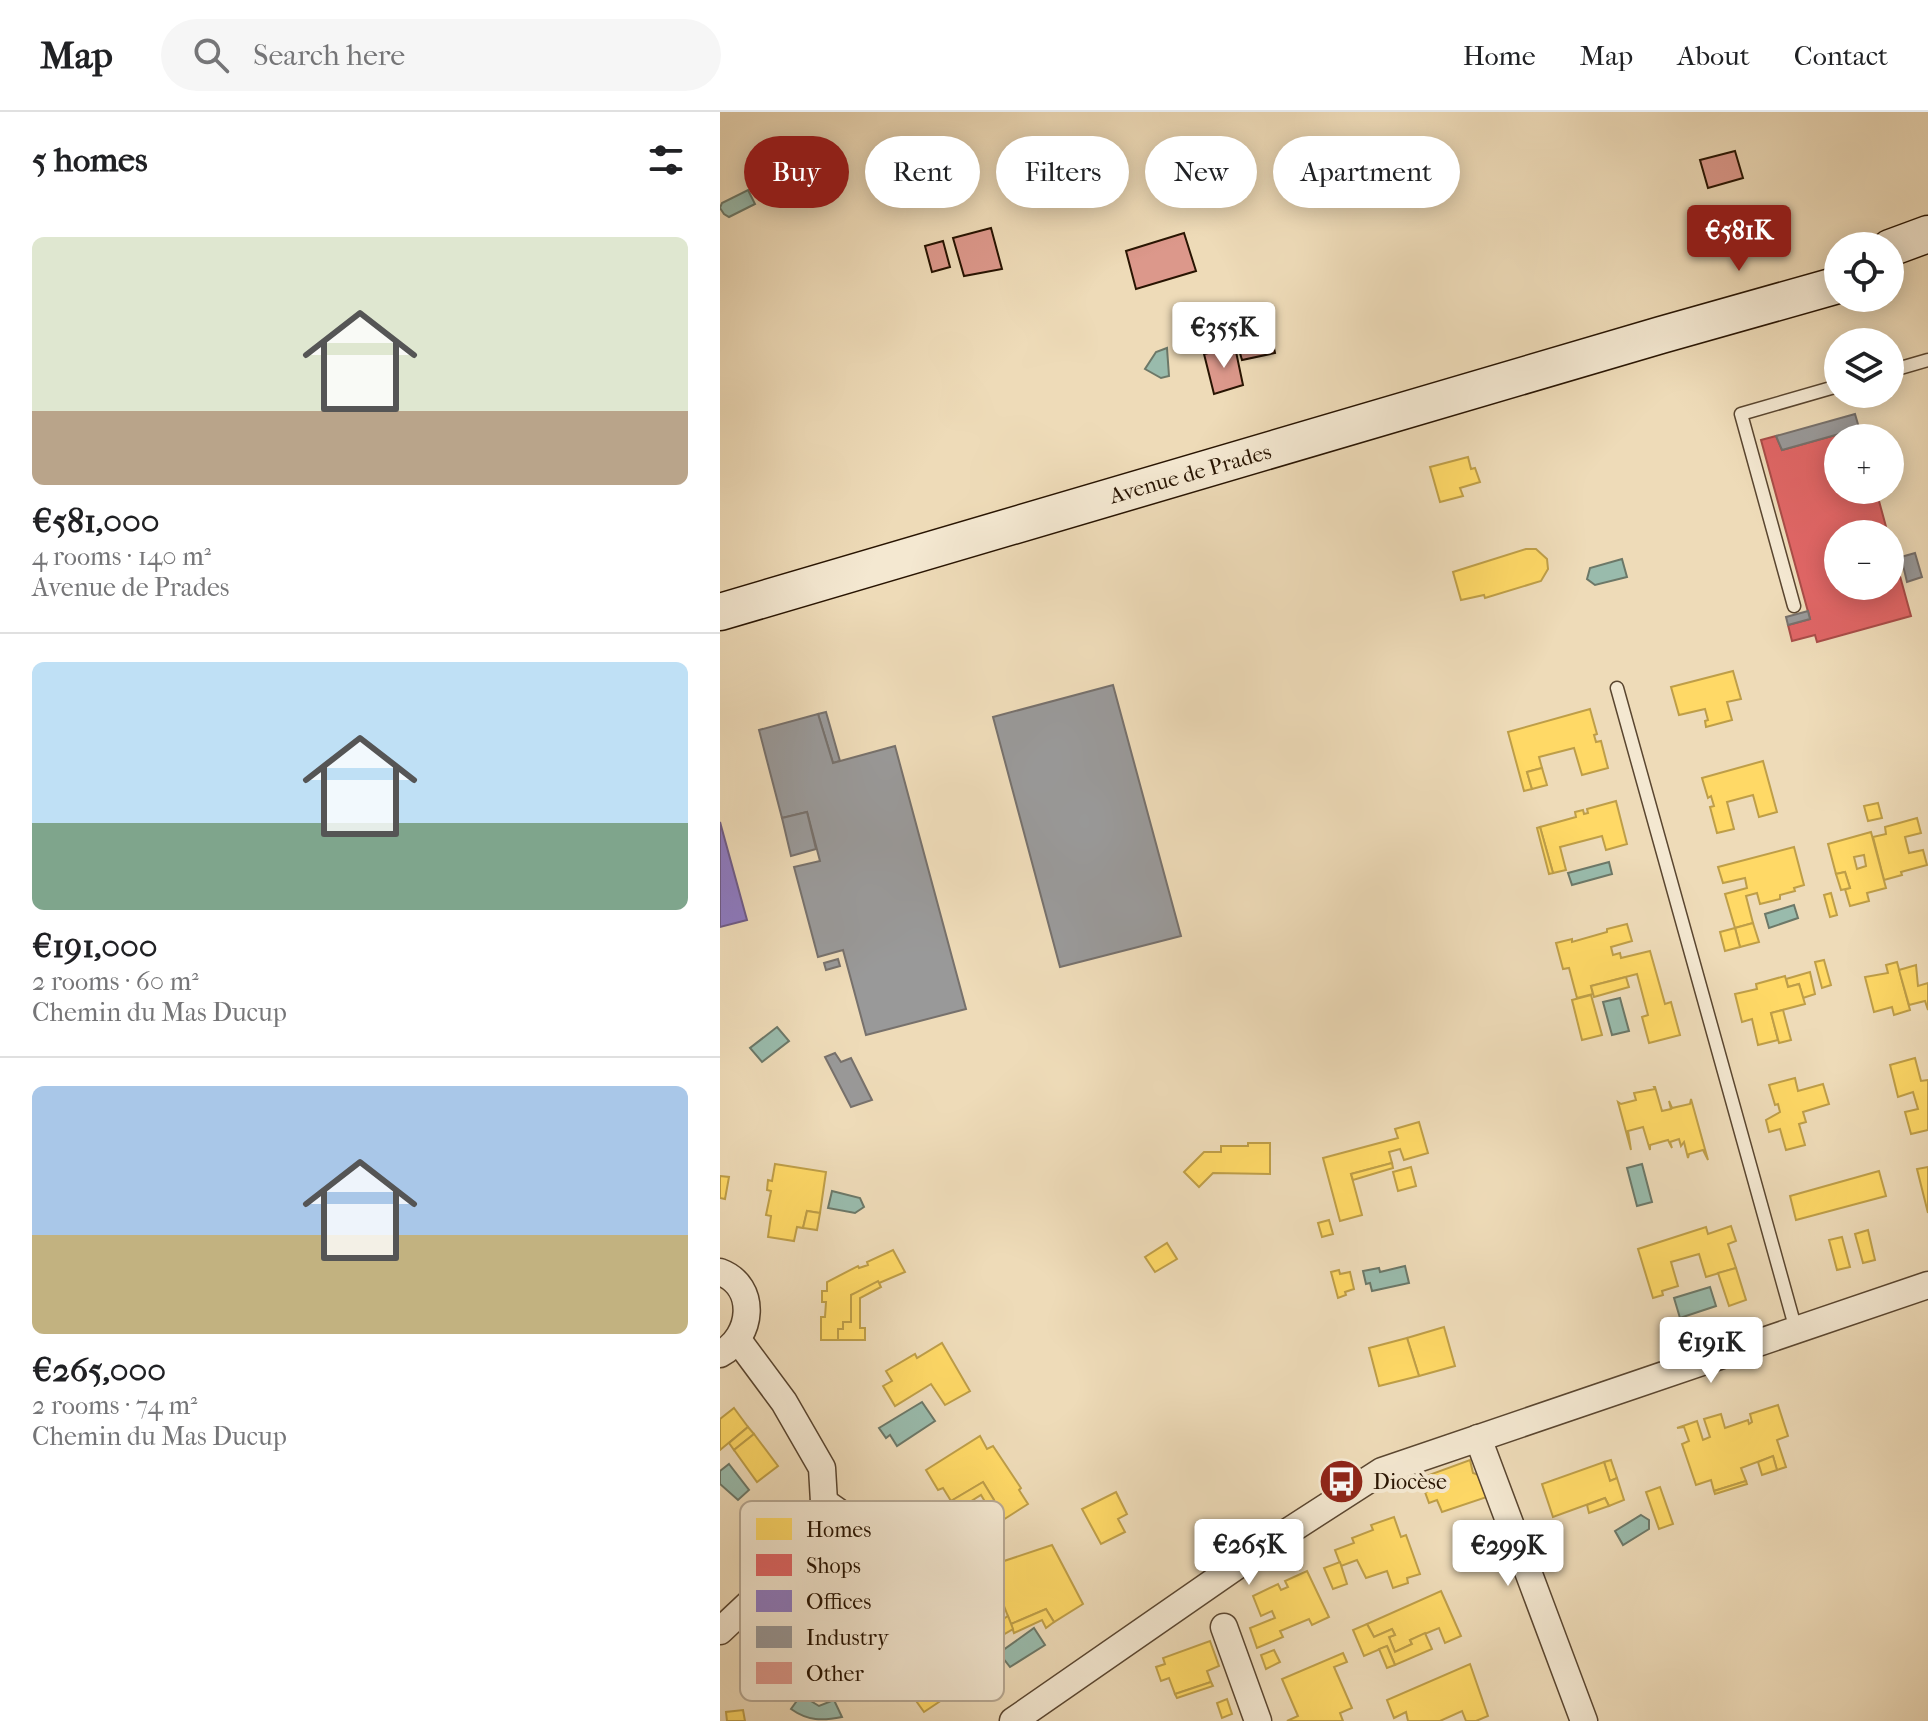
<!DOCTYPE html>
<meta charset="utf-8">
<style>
body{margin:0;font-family:"IM FELL French Canon",serif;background:#f6f6f6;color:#202124;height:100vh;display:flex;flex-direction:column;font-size:30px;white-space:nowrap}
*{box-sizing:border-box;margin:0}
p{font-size:26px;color:#757577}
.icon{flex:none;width:44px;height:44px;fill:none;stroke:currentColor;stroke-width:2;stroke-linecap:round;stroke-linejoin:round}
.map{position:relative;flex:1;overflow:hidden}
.side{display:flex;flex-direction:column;background:#fff;width:720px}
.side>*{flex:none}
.banner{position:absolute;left:24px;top:24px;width:760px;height:72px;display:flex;gap:16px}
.fabs{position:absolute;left:1104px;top:120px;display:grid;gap:16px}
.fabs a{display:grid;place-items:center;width:80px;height:80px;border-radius:50%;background:#fff;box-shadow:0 4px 20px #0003;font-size:40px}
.price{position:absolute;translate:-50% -68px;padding:0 18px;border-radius:8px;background:#fff;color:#222;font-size:26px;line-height:52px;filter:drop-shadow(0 2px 4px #0008)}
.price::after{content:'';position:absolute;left:50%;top:48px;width:24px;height:18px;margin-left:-12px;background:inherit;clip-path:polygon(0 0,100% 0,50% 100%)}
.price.selected{background:#8f2418;color:#fff}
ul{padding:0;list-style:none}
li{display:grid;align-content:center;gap:16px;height:424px;padding:0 32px}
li+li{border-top:2px solid #e0e0e0}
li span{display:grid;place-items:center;height:248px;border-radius:12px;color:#555}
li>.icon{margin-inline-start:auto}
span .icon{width:144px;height:144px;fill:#fffc;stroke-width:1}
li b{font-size:34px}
h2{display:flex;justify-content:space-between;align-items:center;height:96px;padding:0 32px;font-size:34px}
.tag{padding:0 28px;border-radius:36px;background:#fff;box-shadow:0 4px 20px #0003;font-size:28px;line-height:72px}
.tag.selected{background:#8f2418;color:#fff}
header{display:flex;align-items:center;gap:48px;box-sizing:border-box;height:112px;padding:0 40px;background:#fff;border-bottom:2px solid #e0e0e0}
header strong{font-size:38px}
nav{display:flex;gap:44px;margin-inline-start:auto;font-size:28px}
.search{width:560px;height:72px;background:#f6f6f6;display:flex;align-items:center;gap:20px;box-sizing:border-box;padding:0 28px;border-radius:44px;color:#757577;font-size:30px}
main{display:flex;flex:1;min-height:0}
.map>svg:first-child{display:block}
</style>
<header>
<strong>Map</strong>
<div class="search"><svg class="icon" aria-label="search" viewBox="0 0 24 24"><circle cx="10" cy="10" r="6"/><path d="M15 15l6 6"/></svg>Search here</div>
<nav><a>Home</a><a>Map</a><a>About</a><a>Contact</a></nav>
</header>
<main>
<section class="side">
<h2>5 homes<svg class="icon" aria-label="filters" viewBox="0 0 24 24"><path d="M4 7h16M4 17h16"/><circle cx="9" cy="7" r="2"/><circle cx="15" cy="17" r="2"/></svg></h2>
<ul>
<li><span style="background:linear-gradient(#dfe7d0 70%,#b9a48a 0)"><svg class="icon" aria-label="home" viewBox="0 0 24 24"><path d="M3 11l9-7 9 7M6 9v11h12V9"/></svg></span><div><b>€581,000</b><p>4 rooms · 140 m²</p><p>Avenue de Prades</p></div></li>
<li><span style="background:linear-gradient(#bfe0f5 65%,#7fa58c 0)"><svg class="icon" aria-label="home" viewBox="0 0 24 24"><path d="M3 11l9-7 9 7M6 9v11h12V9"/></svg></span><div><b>€191,000</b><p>2 rooms · 60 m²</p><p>Chemin du Mas Ducup</p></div></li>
<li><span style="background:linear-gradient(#a9c7e8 60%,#c2b280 0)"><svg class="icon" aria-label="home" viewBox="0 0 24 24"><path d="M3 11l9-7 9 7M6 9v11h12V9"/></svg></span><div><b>€265,000</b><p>2 rooms · 74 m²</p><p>Chemin du Mas Ducup</p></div></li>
</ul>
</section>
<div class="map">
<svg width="1208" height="1609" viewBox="0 0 1208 1609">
<rect width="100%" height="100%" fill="#eedbb8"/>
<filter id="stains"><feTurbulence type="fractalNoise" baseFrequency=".0025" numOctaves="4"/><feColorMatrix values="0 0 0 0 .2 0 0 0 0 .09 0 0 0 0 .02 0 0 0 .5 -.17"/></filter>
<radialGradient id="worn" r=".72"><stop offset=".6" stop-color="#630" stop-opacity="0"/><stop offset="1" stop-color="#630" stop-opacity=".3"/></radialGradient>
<g fill="#99bbac" stroke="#6c7868" stroke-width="2">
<path d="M28,78L35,92L9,105L4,102L0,96L2,91Z"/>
<path d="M447,236L449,264L441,266L425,257L436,240Z"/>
<path d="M902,447L907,465L875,473L867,467L870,456Z"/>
<path d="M889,750L892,762L852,773L848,761Z"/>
<path d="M1074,793L1078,806L1049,816L1045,802Z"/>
<path d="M900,886L909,919L892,923L883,890Z"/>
<path d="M57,915L69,929L42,950L30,936Z"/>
<path d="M922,1052L932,1090L917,1094L907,1056Z"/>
<path d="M112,1079L140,1086L144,1095L135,1101L108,1096Z"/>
<path d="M685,1154L689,1171L652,1179L650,1171L646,1172L643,1159L659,1156L660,1160Z"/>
<path d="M990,1175L996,1194L960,1206L954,1186Z"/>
<path d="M202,1290L215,1309L177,1334L170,1323L166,1326L159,1316Z"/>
<path d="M9,1352L29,1378L18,1388L0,1372V1359Z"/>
<path d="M921,1403L929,1408V1417L903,1433L895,1419Z"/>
<path d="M314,1516L325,1533L290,1555L279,1541Z"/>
<path d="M81,1583L99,1594L114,1588L122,1605C102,1609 88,1609 71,1597Z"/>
</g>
<g fill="#ffd966" stroke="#be9e48" stroke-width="2" fill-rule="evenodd">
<path d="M748,345L751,357L755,356L760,370L740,376L743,384L720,390L710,355Z"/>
<path d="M806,437H816L827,447L828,457L821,469L765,486L764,483L741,488L733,460Z"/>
<path d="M1013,559L1021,587L1007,590L1012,608L986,615L985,609L988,608L985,597L959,603L951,575Z"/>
<path d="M870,597L877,622L874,623L876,630L881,629L888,656L862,663L854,636L819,645L822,656L807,660L812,677L804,679L788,620Z"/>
<path d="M1043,649L1057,700L1039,705L1033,683L1007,690L1014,717L997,721L990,695L994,694L991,684L988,686L982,666Z"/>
<path d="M822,656L827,673L812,677L807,660Z"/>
<path d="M896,689L907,732L886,738L882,724L840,735L846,758L833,761L820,715L856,705L855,700L863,698L864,702L868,701L867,697Z"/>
<path d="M1158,691L1162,706L1148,709L1144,694Z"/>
<path d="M1197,706L1201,721L1185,725L1189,741L1203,738L1207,753L1181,760L1182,763L1164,768L1153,725L1166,722L1165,715Z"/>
<path d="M820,715L833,761L829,762L817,716Z"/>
<path d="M1151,720L1166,776L1147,781L1149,789L1130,794L1125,777L1130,776L1125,760L1116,762L1108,732ZM1144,743L1146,754L1137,757L1134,745Z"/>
<path d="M1074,735L1084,773L1074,776L1075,779L1060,783V787L1040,792L1037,781L1026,784L1033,811L1015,816L1005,782L1027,776L1025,766L1003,771L998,755Z"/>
<path d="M1125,760L1130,776L1121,778L1116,762Z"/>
<path d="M1111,781L1117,803L1110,805L1104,783Z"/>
<path d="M1033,811L1039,830L1020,835L1015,816Z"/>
<path d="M907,812L912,829L891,835L893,843L900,841L901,846L930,839L945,892L951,890L960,923L929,931L922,905L928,903L917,862L871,874L873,882L857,886L849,856L843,857L836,831L852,827V830L887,820V817Z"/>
<path d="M1015,816L1020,835L1005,839L1000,820Z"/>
<path d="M1104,848L1111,873L1102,876L1095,850Z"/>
<path d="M1177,850L1190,898L1174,903L1172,895L1154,900L1145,865L1168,861L1166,853Z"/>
<path d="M1196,853L1198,874L1208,871V898L1205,889L1189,893L1179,858Z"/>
<path d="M1090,860L1095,882L1083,886L1079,872L1068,875L1066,867Z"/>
<path d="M1065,864L1068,875L1079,872L1085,892L1051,901L1058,928L1038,933L1032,907L1022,910L1015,882L1037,877L1036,872Z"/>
<path d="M906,865L909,875L874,885L871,874Z"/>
<path d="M871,883L882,923L862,928L852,888Z"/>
<path d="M1063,898L1071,928L1059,931L1051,901Z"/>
<path d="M1195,946L1201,969L1208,968V1018L1191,1022L1185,1000L1198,997L1193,980L1178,985L1170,953Z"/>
<path d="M1075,966L1078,979L1103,972L1109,992L1083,1000L1086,1010L1079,1012L1085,1033L1066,1038L1060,1017L1049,1020L1046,1008L1060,1000L1058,992L1055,993L1049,973Z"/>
<path d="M934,975H935L942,999L951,997L949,989L952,996L970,992L971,987L988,1048L983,1038L969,1042L968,1046L964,1030L961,1034L959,1027L950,1030L952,1036L948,1028L930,1033V1038L923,1015L908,1019L911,1038L898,990L901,992L916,988L914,981L935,977Z"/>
<path d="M699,1010L708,1041L684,1048L680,1037L669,1040L672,1051L631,1062L642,1103L620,1109L603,1046L678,1026L675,1017Z"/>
<path d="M528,1031H550V1062L493,1061L479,1075L464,1060L484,1040H501V1034H528Z"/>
<path d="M672,1051L673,1056L633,1068L631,1062Z"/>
<path d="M55,1052L106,1060L100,1101L87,1099L83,1116L77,1115L74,1129L48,1125L51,1104L46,1103L51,1079L47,1078L48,1068L52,1069Z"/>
<path d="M691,1055L696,1074L678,1079L673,1060Z"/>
<path d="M1208,1055V1101L1197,1057Z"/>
<path d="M1159,1059L1166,1084L1076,1108L1070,1084Z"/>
<path d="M0,1064L9,1065L5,1087L0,1086Z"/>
<path d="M87,1099L100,1101L97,1118L83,1116Z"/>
<path d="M609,1108L613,1122L602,1125L598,1111Z"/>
<path d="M1011,1114L1016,1129L1008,1132L1016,1156L986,1165L979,1142L951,1150L958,1174L942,1179L943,1183L933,1186L918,1137L986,1115L988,1122Z"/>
<path d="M1148,1118L1155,1148L1143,1151L1135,1122Z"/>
<path d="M1122,1125L1130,1155L1117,1158L1109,1128Z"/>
<path d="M447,1131L457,1147L435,1160L425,1145Z"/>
<path d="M173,1138L185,1160L131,1183V1210H123V1217H118V1228H101V1205H105L106,1190H102V1179H107V1170L138,1154L139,1156L148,1153L147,1150Z"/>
<path d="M1016,1156L1026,1188L1009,1194L998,1161Z"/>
<path d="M619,1158L620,1162L630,1160L634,1177L625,1180L626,1183L618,1186L611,1160Z"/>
<path d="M158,1169L161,1175L140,1186V1216H145V1228H118V1217H123V1210H131V1183Z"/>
<path d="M724,1215L735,1254L699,1264L687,1226Z"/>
<path d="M687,1226L699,1264L659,1274L649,1236Z"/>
<path d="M222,1231L250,1279L225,1293L211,1272L175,1294L163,1274L172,1269L166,1259L195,1242L197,1246Z"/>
<path d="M1058,1293L1068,1324L1057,1328L1066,1355L1057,1358L1053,1344L1021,1356L1026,1369L994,1379L991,1368L976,1373L962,1332L969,1329L964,1315L957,1316L977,1309L983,1328L990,1325L984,1307L1001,1302L1005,1316L1028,1308L1029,1312L1032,1310L1030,1302Z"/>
<path d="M14,1296L28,1315L0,1338V1307Z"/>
<path d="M28,1315L34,1322L14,1338L9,1331Z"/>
<path d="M34,1322L58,1354L37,1370L14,1338Z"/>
<path d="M260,1324L267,1337L273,1334L301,1376L299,1378L308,1392L283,1408L271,1390L274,1388L263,1370L231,1389L223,1376L218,1378L206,1358Z"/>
<path d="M1053,1344L1057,1358L1042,1363L1038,1350Z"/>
<path d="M750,1348L753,1361L759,1363L767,1385L722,1400L717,1388L709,1391L705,1380L714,1377L709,1363Z"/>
<path d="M891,1348L897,1366L890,1369L884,1350Z"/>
<path d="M884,1350L890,1369L897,1366L904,1388L889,1394L885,1386L833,1405L822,1372Z"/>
<path d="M1026,1369L1027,1372L995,1382L994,1379Z"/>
<path d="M263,1370L274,1388L267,1393L261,1383L237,1398L231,1389Z"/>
<path d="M940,1375L953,1412L939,1417L926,1380Z"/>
<path d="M396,1380L407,1402L398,1407L405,1420L381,1432L362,1397Z"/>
<path d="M885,1386L889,1394L869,1401L867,1393Z"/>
<path d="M674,1405L681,1425L686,1423L700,1462L687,1466L688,1471L673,1476L667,1459L646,1466L637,1448L621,1454L615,1438L634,1431L632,1426L653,1418L651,1413Z"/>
<path d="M332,1433L363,1492L334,1510L326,1497L291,1512L275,1471L280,1467L275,1452Z"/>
<path d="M620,1450L627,1472L613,1477L604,1456Z"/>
<path d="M587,1459L609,1505L592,1513L589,1507L560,1519L563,1525L537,1536L530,1516L555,1506L552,1499L541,1504L533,1484L558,1472L561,1478L568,1475L565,1469Z"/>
<path d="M721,1479L741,1524L725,1531L719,1516L690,1528L692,1532L675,1540L669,1525L675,1523L672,1517L654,1525L647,1512Z"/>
<path d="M326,1497L334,1510L326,1516L322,1508L294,1521L291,1512Z"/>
<path d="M288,1504L293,1517L269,1531L263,1520Z"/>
<path d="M647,1512L654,1525L672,1517L675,1523L669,1525L675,1540L692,1532L690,1528L705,1521L712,1537L675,1553L667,1534L644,1544L633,1518Z"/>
<path d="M490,1529L499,1554L487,1559L491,1570L455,1582L449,1566L441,1569L436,1555L445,1552L443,1546Z"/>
<path d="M212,1533L222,1547L213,1551L223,1565L218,1569L228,1584L204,1600L194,1586L202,1581L192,1567L185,1573L180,1566L158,1581L151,1572L168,1560L162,1550L175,1542L177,1546L189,1539L193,1545Z"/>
<path d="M667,1534L675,1553L667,1556L659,1537Z"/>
<path d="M554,1538L560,1550L546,1557L541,1543Z"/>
<path d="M623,1541L627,1550L614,1555L632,1596L620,1601L623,1609H567L578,1604L562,1567Z"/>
<path d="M750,1552L768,1604L756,1609H746L742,1599L720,1609H688L686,1600L674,1606L667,1588Z"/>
<path d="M491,1570L493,1574L457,1586L455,1582Z"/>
<path d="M507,1587L512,1602L502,1606L497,1591Z"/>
<path d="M23,1598L25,1609H7L6,1600Z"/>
</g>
<path fill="#e06666" stroke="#a94d48" stroke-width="2" d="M1119,322L1132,326H1118V378H1156L1168,422H1118V474H1170V428L1191,504L1097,530L1095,523L1072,529L1068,513L1090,507L1041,328L1056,324L1062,338Z"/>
<path fill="#8e7cc3" stroke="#6f5d89" stroke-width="2" d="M0,710L27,808L0,815Z"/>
<g fill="#999" stroke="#77716c" stroke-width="2">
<path d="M1135,302L1142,326L1119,322L1062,338L1056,324Z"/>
<path d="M1195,441L1202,465L1187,470L1181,445Z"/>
<path d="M1088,499L1090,507L1068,513L1066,505Z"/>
<path d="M393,573L461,824L340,855L273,605Z"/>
<path d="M106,600L120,649L113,651L98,602Z"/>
<path d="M98,602L113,651L175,634L246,897L146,923L123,838L98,845L74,755L100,749L87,700L62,706L39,618Z"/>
<path d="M87,700L96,737L71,744L62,706Z"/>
<path d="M118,847L120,854L106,858L104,851Z"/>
<path d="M115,941L121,950L131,946L152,988L131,995L105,945Z"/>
</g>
<g fill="#dc988b" stroke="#281402" stroke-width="2">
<path d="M1015,39L1023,66L988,76L980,48Z"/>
<path d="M271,116L282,157L244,164L233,126Z"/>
<path d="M464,121L476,159L416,177L406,139Z"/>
<path d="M223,129L230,155L212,160L205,134Z"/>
<path d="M548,207L555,241L522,248L516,227L519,226L516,213Z"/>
<path d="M515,235L523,273L494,282L484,242Z"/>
</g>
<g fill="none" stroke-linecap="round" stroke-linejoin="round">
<defs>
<g id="lane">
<path d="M1170,259L1208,248"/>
<path d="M1074,494L1021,302L1118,274"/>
<path d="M897,576L1076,1218"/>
</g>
<g id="street">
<path d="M0,1160C38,1174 33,1225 0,1242"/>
<path d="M758,1326L864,1609"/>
<path d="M104,1390L213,1466"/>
<path d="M504,1515L538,1609"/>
<path d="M0,1519L68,1455L99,1414L104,1390L102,1356L64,1290L18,1228"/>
<path d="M293,1609L541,1437L662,1359L1208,1173"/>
</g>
<g id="secondary">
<path d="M1170,136L1208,122"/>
<path d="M0,500L941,223L1118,173"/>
</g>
</defs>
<use href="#lane" stroke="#5a4630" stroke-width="15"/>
<use href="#street" stroke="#5a4630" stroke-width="29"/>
<use href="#secondary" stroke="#281402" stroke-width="39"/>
<use href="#lane" stroke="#f4e8d1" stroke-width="12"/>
<use href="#street" stroke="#f4e8d1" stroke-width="26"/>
<use href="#secondary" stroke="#f4e8d1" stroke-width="36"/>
</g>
<defs>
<symbol id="bus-disc" viewBox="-11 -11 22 22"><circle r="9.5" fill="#8f2418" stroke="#f4e8d1"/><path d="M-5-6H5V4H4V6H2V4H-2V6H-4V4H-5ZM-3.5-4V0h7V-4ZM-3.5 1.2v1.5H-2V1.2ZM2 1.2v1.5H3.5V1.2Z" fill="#fff"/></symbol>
</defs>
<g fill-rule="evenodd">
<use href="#bus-disc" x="596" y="1344" width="51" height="51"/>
</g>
<g text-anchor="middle" stroke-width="8" stroke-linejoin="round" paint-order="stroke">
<g font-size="22" fill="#281402" stroke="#f4e8d1">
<text transform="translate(470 361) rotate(-16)" y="8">Avenue de Prades</text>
</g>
<g font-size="22" fill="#281402" stroke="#f4e8d1" text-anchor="start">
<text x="653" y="1377">Diocèse</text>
</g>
</g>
<rect x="20" y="1389" width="264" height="200" rx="12" fill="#f4e8d1" stroke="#b7a893" stroke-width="2"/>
<rect x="36" y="1406" width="36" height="22" fill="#ffd966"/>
<rect x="36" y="1442" width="36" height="22" fill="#e06666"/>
<rect x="36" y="1478" width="36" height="22" fill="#8e7cc3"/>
<rect x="36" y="1514" width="36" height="22" fill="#999"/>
<rect x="36" y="1550" width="36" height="22" fill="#dc988b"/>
<g font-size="22" fill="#281402">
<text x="86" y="1425">Homes</text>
<text x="86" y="1461">Shops</text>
<text x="86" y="1497">Offices</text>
<text x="86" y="1533">Industry</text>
<text x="86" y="1569">Other</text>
</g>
<rect width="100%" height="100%" filter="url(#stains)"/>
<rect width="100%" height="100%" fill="url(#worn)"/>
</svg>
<div class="fabs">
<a><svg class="icon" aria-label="locate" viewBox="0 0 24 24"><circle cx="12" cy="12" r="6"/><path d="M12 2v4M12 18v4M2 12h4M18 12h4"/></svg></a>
<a><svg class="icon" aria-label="layers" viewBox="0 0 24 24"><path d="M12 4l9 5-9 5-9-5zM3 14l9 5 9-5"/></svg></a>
<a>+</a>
<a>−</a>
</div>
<b class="price selected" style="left:1019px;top:161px">€581K</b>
<b class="price" style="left:504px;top:258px">€355K</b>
<b class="price" style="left:991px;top:1273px">€191K</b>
<b class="price" style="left:529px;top:1475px">€265K</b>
<b class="price" style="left:788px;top:1476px">€299K</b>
<div class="banner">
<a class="tag selected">Buy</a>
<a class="tag">Rent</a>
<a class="tag">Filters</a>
<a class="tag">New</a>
<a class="tag">Apartment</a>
</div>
</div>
</main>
